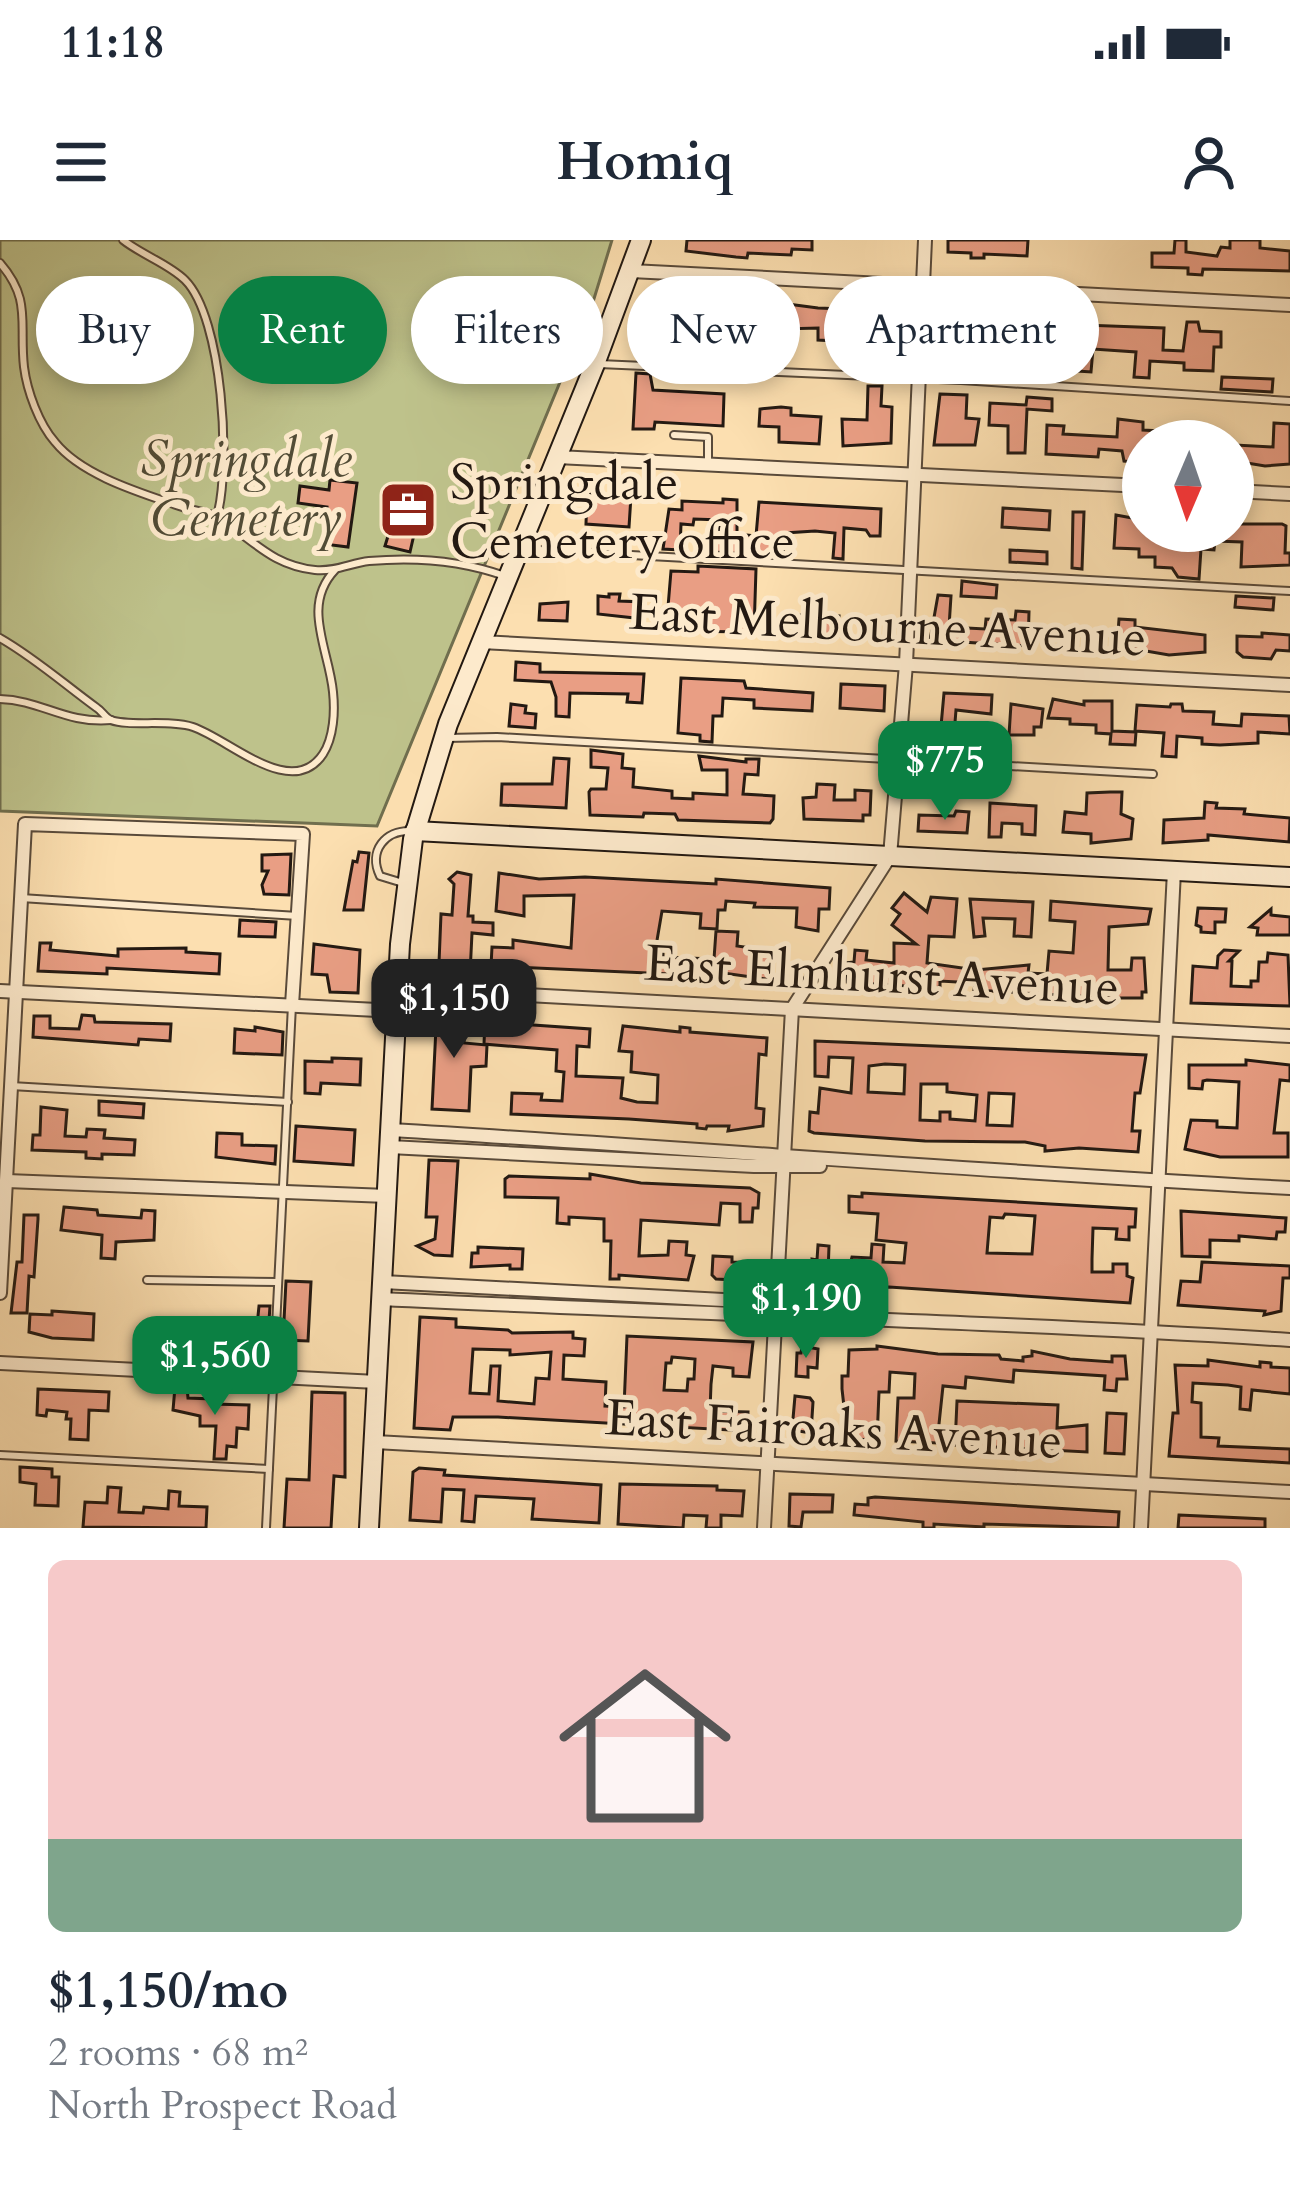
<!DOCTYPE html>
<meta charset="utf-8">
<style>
body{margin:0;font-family:Cardo,serif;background:#f2f2f3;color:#1f2937;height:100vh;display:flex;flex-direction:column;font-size:45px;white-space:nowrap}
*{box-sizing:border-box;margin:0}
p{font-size:39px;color:#747a83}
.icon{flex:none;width:66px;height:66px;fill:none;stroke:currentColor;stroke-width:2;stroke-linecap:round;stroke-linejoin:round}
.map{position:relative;height:1288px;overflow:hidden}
.sheet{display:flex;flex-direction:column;background:#fff;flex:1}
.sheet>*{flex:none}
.banner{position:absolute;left:36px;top:36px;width:1218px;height:108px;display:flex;gap:24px}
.needle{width:78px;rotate:182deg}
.controls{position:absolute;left:1122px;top:180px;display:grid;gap:24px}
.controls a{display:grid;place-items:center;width:132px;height:132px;border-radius:50%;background:#fff;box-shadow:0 6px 18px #0003;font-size:60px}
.price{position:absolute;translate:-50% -102px;padding:0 27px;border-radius:24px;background:#0b8043;color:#fff;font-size:39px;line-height:78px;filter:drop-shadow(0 3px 6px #0008)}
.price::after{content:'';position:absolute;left:50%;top:72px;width:36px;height:27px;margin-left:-18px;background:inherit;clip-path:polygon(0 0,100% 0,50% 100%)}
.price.on{background:#222;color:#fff}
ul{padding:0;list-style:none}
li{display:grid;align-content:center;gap:24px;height:636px;padding:0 48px}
li span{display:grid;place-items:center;height:372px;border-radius:18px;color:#555}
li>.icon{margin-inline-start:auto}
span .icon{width:216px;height:216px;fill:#fffc;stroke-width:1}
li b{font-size:51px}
.chip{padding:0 42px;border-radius:54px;background:#fff;box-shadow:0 6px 18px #0003;font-size:42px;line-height:108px}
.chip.on{background:#0b8043;color:#fff}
.status{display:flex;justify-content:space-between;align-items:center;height:84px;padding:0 60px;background:#fff;direction:ltr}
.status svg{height:33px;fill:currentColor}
header{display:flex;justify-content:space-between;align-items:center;height:156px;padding:0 48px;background:#fff;font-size:54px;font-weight:800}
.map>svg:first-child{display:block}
</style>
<div class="status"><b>11:18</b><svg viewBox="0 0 49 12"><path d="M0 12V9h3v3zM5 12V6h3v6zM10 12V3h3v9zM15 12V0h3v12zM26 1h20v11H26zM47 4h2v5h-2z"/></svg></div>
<header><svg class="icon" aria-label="menu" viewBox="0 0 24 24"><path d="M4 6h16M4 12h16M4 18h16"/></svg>Homiq<svg class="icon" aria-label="person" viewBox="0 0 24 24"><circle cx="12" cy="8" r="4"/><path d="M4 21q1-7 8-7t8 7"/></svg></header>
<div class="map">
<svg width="1290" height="1288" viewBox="0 0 1290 1288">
<rect width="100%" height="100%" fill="#fcdfb0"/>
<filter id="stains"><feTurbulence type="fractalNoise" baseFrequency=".00167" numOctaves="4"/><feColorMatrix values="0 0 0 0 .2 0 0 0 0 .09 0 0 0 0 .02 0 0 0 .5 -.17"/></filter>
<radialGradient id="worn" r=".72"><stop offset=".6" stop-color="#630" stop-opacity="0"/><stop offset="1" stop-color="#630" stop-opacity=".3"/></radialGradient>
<path fill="#bec28b" stroke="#706e4e" stroke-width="3" d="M0,0H612L593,62L377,586L0,571Z"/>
<g fill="#e99e84" stroke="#231912" stroke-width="3" fill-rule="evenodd">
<path d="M687,0H812V10L792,9L791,15L748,13L747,18L736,17L686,11Z"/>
<path d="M948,0H1028L1027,16L984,14V18H971V13L948,12Z"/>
<path d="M1175,0H1186V12L1217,16L1221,7L1230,8V0H1260V8L1290,11V31L1203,29L1202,35L1188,34V28L1152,27V13H1174Z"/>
<path d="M780,63L818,68L897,71L893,107H877L878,93L854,92V102L818,100V88L782,89Z"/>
<path d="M692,69L705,70L704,102L664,100L665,77L691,78Z"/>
<path d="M941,71L973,72L972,94L940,92Z"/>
<path d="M1034,74L1048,75L1052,79L1051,109L1082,110L1084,85L1164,88L1163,110L1183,111L1187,82H1198L1200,91L1221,92V107H1214L1213,131L1184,130V123L1150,121L1149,138L1134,137L1136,112L1093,109L1091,132L1078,131V127L1040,125L1039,133L1017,132L1018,119L1038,120L1040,100L1012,98L1013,82L1033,83Z"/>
<path d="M636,133L650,134L653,150L724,154L723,186L655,182L654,189H633Z"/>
<path d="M1222,137L1273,139L1272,152L1221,149Z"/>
<path d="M868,146H882L881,166L892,167L891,203L843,206L842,179L867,180Z"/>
<path d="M940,154L967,155L966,178L979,179L975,205H934Z"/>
<path d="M1027,157L1052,159V171L1027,169L1025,213H1008V186L989,185L990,163L1026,165Z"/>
<path d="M781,167L791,168V175L821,177L819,204L779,202V187L759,186L760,169Z"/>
<path d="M1118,179L1143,182V190L1160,191V201H1143V216H1137L1134,222L1124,221L1122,211L1099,209L1098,217L1046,214L1047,185L1064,186L1063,194L1117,197Z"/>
<path d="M1274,183L1290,184V224L1265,226L1235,221L1236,205L1273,207Z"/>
<path d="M330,240L357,243L348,307L324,304L327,267L298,263L300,246L329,250Z"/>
<path d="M402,250L423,255L410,312L385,306Z"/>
<path d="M587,254L631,256L629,287L586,284Z"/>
<path d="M723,259L737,260V294L756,296L759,262L881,269L880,296H870L866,290L844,288L843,319L833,318L835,293L815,291L785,293L783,316L714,312L721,280L694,279L693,285L681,284L680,310L663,309L669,269L682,270V261L723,263Z"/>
<path d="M1003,268L1050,271L1049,290L1002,287Z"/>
<path d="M1073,272H1084L1082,329L1072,328Z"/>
<path d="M1116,275L1143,280V291H1233V284H1282L1286,286L1285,313H1290V325L1241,327L1242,302L1215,301L1214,310L1201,309L1199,339L1178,337L1172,328L1155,327V317H1139V309L1114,308Z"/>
<path d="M1010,310L1047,312V324L1010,322Z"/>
<path d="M698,326L756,329L754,392L666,391L671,331L698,332Z"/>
<path d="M962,341L997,345L996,358L961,356Z"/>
<path d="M609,354H620L619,361L645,362L644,379L598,374V356L609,357Z"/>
<path d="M938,355L951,356L949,387L985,389L986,379L1015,380L1016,371L1029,372L1028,406L930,400Z"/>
<path d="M1236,356L1274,358L1273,370L1235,367Z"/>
<path d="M568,362L567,381L539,380L540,364Z"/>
<path d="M801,375L839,376L838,396H800Z"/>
<path d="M1119,379L1135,380V387L1205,395V412L1169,415L1117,406Z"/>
<path d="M1262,393L1290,395V411L1276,410L1271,419L1243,417L1237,412V396L1262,397Z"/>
<path d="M516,422L540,424V432L644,434L642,463L627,462L628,454L570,453L569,477L556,476V457L551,442L515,440Z"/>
<path d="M681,438L744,441L746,448L813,453L812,471L754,468V460L723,458L722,476H713L712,502L700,501V495L678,493Z"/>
<path d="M841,444L885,446L884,471L840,468Z"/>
<path d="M944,453L992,455L991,474L956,470L954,495L1001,496V511L969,510V516H959L960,509L939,508Z"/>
<path d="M1053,459L1084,465V461H1112V491L1136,492L1135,505L1110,504L1111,494L1096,493V485L1070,484V479L1048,478Z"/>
<path d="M511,464L526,466L525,473L536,474L535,488L509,486Z"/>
<path d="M1011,464L1043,469L1041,487H1034V495H1009Z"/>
<path d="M1171,464H1182L1183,471L1214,472L1213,484L1241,486L1242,474L1289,476L1290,494L1258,492V503L1220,505L1202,504V498L1177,496L1176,517L1162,516L1164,493L1135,491L1137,465L1170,467Z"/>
<path d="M591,510L623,514L622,528L634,529L633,547L672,551V558L693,559V553L727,555V530H702L699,516L746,522V519H759L758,535L745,534L743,554L774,556L773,579L770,583L678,580L675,574L644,573L643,577L590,575L589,552L591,549H606L608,528L591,527Z"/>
<path d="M554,518L569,519L566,568L501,565L502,544H552Z"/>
<path d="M928,529L968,531V549L927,547Z"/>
<path d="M817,544L835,545L834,560H855V550L871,551L870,575H863V581L804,579L803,558L816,557Z"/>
<path d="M1110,552H1122L1121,574L1133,579L1131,599L1091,603V594L1063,592L1065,572L1086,574L1087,553Z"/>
<path d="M1205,562L1217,563L1216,568L1245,569L1244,574L1290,578L1289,602L1208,595V600L1163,603L1164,580L1204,578Z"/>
<path d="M990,563L1036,566L1035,595L1022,594V584L1002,583L1001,597H989Z"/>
<path d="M956,571L969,572L967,593L918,591L919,575L954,576Z"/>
<path d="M359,612L369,613L363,670H344L353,621L357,622Z"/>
<path d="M291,614L289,655L264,654L262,645L268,631H262V615Z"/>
<path d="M457,632L471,635L468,676H473V682L493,683V695L472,693L470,734L441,733L439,723L441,674L452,675L454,644L449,639Z"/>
<path d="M499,633L539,639L585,637L716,644V639L830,648L829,669H819L818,691L796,687L797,668L754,667L755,663L726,661L725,670H718L717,689L700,688L701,674L662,671L655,712H663V717L714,719L716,691L738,692L737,706L772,711L773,740L709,731L672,730L670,734L491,726L492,707L513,708V700L571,708L574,655L524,656V676L496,671Z"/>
<path d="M904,653L927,672L931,657L957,659L954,697L929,696L927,723L976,730L1029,725L1028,733L1047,734L1049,711L1073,713L1075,682L1050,680L1051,661L1151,669L1148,684L1109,687L1108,730H1131L1132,718H1144L1146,752H1142V758H1114L974,750L975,743L940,741V747L934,748L847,742L844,723L854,722L855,710L867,711L866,720L894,723V703L916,704L892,685L900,674L892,668Z"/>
<path d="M970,659L1033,662L1031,697L1014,696L1015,679L983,678L985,696L974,697Z"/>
<path d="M1198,668L1226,669L1225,682H1215V693L1201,692V687L1196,685Z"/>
<path d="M1271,669V675L1290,677V695H1257L1258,688L1250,687Z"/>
<path d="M240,680L276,682L275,697L239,696Z"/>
<path d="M40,703H51L50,710L118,716V709L186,708V712L220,714L219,734L107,728V734L38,731Z"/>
<path d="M314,704L360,710L358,753L330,752L327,735L312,734Z"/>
<path d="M1224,710L1239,711L1229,721H1232L1231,746L1251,747V741H1258L1259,722H1267L1268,713L1288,715L1290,766L1191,763L1193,726L1217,728L1218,716Z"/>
<path d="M437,767L466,769L464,803L487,805L486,826L471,827L469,871L432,869Z"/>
<path d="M82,775L94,776L95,782L171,784L170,801L139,799L138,805L33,797L34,776H50V788L79,789Z"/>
<path d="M496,778L506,779V783L590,789L589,807L577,806L576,836L623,838L621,858L637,862L657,863L658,835L631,832L632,812L619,811L623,786L680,792V787L690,788V792L767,798L766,815L759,814L756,868L764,869L763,886L728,891L729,886H707L706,889L697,888V884L629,879L511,874L512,853L542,854L541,860L562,861L564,832L556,831L557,810L484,804L485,781L496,782Z"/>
<path d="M255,787L283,792L282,815L234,813L235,789L255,791Z"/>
<path d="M815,801L1146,815L1140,853H1135L1132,891H1140L1138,912L1079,908L1045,911V906L1025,902L925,901L814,893L809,891L810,872L818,873L820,848L851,853L853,818L829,817L828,837L815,836ZM885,824L905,825L904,854L868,852L869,826ZM921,844H947V852L977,855L975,881L950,879V872H940V881L920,880ZM989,853L1014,854L1012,886L987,885Z"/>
<path d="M332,818L361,819L360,845L321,843L320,854L305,853V821L332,822Z"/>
<path d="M1246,820L1290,825V841L1280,840L1274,893H1288V917H1220L1185,909L1191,880L1217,881V887L1237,888L1239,842L1207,840L1203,841L1202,849L1189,848V825H1246Z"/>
<path d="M99,861L144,864L143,878L99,875Z"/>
<path d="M41,867L67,870L65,896L86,897L87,889L105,890L104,898L135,900L134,915L102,914V919L86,918V912L32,910L33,895H40Z"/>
<path d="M296,886L355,890L353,925L294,921Z"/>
<path d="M217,893L242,894V905L276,906L275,924L216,917Z"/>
<path d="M429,920L458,921L452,1016L434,1015L417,1006L435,999L437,977H426Z"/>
<path d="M590,934L641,943L750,948L759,953L758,968H753L752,982H740V964L721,963L719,985L641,980L639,1016L668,1015L669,1001L687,1002L686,1015L694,1016L688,1040L619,1035V1039H610L611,1001H604V979L569,977V984L557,983L558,958L505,957V939L509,936L590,939Z"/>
<path d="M862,953L1136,969L1135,987H1129V1000L1116,999L1117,989L1093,988L1092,1019V1032H1113V1024H1127V1036L1133,1038L1130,1063L889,1047L838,1048L800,1043L801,1026L812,1027V1019L817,1020L818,1005L829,1006L828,1033H848L852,1017L871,1018L872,1004L884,1005L883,1022L904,1023L906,1003L876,1000L878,974L849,972V956L862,957ZM1005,974L1035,976L1032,1014L987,1013L990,977L1003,978Z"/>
<path d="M64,967L97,970L98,975L141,978L142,970L155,971L154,1000L116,1002L115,1019L101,1018L102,995L61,990Z"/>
<path d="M1181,971L1286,978L1285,992H1277L1276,999L1239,996V1001L1210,1000V1017L1182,1016Z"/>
<path d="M24,975H38V979L34,1037L29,1036L27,1073H11L17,1022H22Z"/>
<path d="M478,1007L523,1009L522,1029H510V1025L471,1027L472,1013H478Z"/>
<path d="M713,1016L732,1017V1022L755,1023L754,1041L716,1039L712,1035Z"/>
<path d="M1202,1022L1290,1026V1038H1283L1281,1071L1264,1075L1265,1071L1178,1065L1181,1041L1200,1042Z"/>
<path d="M286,1041L311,1042L308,1101L283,1100Z"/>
<path d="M259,1066H270L267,1109L235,1112V1089L257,1086Z"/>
<path d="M52,1071L94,1074L93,1100L52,1098L29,1092L30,1074L52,1075Z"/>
<path d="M420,1077L456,1079V1087L508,1090L512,1093L573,1092V1098L585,1099L584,1116L564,1115L563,1139L606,1142L605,1166L624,1167L627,1096L753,1102L749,1137L733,1136V1128L713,1126L711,1144L710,1171L748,1172L747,1191L498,1177H453L450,1190L414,1188ZM473,1109L510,1110V1115L551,1112L549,1139L536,1138L534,1164L498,1161L500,1126H491L489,1154L470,1153ZM672,1117L695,1119L694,1139H688L687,1151L664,1150L666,1123H671Z"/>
<path d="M802,1106L818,1109L817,1128L808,1127V1137L796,1136L797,1113H801Z"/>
<path d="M877,1106L938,1114L999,1115L1001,1119L1023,1121V1117L1032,1116V1111L1070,1119L1112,1122V1116H1125L1127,1139H1117L1116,1151L1104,1150L1105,1136L1014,1130L1013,1142L966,1137L965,1148L943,1146L937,1203L896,1201L898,1158H914L915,1134L890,1132L889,1152H879L877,1200L852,1199L850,1168L844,1167L842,1149V1136H848L849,1110L877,1109Z"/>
<path d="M1208,1120L1260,1127V1122L1271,1123V1127L1290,1128V1154L1252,1150L1250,1170L1240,1169L1241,1147L1228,1145L1193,1143L1192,1162L1201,1163V1197L1219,1198L1218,1206L1290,1209V1223L1169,1216L1173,1173H1178L1175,1125L1208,1126Z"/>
<path d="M175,1147H187L188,1158L213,1159V1164L249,1165L248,1189L237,1188L236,1207L227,1206L226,1219H214L216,1186H200V1176L173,1170Z"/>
<path d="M38,1149L109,1152L108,1171L89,1170L88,1200L70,1199L71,1179H66L67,1172L47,1170L46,1176L37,1175Z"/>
<path d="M312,1152L345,1153V1237L334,1236L331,1288H284L287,1239L309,1240Z"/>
<path d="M795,1156L810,1158L813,1162L811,1193L792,1190Z"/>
<path d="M957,1161L1058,1165L1057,1188L1087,1185V1212L955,1205Z"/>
<path d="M1107,1173L1126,1174L1124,1214L1105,1213Z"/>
<path d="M20,1227L52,1229V1237H59L58,1266L35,1265L36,1244L20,1242Z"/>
<path d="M419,1228L445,1230L444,1235L601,1245L599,1283L532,1279L534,1259L476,1256L474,1282L462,1281L464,1250L443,1249L441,1282L410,1280L413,1232Z"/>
<path d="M620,1244L717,1246V1250L744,1251L742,1276L721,1275V1288H706L707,1276L684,1275L683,1288L618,1284Z"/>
<path d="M108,1247L121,1248L119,1272L143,1273L144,1267L168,1269L169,1251L180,1252L179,1266L207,1267L206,1288L83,1287L85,1262L107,1263Z"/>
<path d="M790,1254L833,1255L832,1272H803L801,1287L789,1286Z"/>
<path d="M875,1257L1119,1272L1118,1288L984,1284V1287L934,1284V1288H923V1282L854,1275L855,1264L868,1265V1258Z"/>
<path d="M1179,1275L1265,1279V1288H1178Z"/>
</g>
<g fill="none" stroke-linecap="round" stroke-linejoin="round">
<defs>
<g id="service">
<path d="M123,0C142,15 169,24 185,40C223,78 231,227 217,276"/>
<path d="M0,23C32,60 19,83 24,127C27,151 39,184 55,202C83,237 145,254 185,268C196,271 210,272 220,279C254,300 271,325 315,330C335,332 351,323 369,321C414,317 463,321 505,336"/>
<path d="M599,124L961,140L1290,161"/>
<path d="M674,195L708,197V224"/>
<path d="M521,309L1290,351"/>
<path d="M0,398C35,418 64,444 97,468C102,471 105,478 111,480C129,487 168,479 193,487C229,499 292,561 323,514C334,497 335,471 333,452C329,409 301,366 335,330"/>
<path d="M0,459C41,460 65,484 111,480"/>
<path d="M446,498L497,497L1153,534"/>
<path d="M403,643L380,636C368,611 385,590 411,591"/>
<path d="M21,658L298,676"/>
<path d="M11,846L288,862"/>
<path d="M147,1040L277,1042"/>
<path d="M0,1215L269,1229"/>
<path d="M266,1288L292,765"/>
</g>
<g id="minor">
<path d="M631,31L1290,65"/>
<path d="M557,217L1143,246"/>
<path d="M1233,251L1290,254"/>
<path d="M481,402L1290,445"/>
<path d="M398,748L1290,796"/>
<path d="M0,751L397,771"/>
<path d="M391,890C691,908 990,932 1290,948"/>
<path d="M390,907L754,926H820"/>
<path d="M7,941L387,956"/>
<path d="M383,1042L742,1061L823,1070"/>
<path d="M0,1053L25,584L303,594L292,765"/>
<path d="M382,1059C685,1074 987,1081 1290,1100"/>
<path d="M0,1123L377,1142"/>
<path d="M375,1202L1290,1252"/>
<path d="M764,1288L792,769L890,616L906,424L925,0"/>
<path d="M1141,1288L1174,631"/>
</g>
<g id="secondary">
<path d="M415,591L1290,637"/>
<path d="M369,1288L400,704L413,599L448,484L595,124L641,0"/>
</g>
</defs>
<use href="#service" stroke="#594a3a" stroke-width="10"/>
<use href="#minor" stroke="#594a3a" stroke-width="16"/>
<use href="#secondary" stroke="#231912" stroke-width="22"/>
<use href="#service" stroke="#fdeacc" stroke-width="6"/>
<use href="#minor" stroke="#fdeacc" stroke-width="12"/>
<use href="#secondary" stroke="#fdeacc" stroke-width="18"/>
</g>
<defs>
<symbol id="office-square" viewBox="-11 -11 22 22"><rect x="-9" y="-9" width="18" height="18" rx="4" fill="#8f2418" stroke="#fdeacc"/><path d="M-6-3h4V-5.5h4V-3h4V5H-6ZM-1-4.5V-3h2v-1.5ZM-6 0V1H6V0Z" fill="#fff"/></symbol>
</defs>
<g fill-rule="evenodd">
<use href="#office-square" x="375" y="237" width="66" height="66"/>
</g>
<g text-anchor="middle" stroke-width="10" stroke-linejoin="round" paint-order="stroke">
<g font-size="51" font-style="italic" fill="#524c36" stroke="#fdeacc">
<text x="246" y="236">Springdale<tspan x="246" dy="59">Cemetery</tspan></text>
</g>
<g font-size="51" fill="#231912" stroke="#fdeacc" text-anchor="start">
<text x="450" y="259">Springdale<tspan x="450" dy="59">Cemetery office</tspan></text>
</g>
<g font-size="51" fill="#231912" stroke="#fdeacc">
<text transform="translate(888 384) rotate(3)" y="18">East Melbourne Avenue</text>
<text transform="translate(882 734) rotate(3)" y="18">East Elmhurst Avenue</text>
<text transform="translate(834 1188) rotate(3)" y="18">East Fairoaks Avenue</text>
</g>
</g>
<rect width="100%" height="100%" filter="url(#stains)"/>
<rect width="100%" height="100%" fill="url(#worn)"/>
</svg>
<div class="controls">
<a><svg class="needle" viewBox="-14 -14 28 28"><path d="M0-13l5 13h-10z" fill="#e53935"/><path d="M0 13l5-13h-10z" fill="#747a83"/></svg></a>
</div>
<b class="price" style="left:945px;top:583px">$775</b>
<b class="price on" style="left:454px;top:821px">$1,150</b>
<b class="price" style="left:806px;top:1121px">$1,190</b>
<b class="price" style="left:215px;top:1178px">$1,560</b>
<div class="banner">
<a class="chip">Buy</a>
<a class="chip on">Rent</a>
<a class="chip">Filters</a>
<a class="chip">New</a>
<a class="chip">Apartment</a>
</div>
</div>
<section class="sheet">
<ul>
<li><span style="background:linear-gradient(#f6c9c9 75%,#7fa58c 0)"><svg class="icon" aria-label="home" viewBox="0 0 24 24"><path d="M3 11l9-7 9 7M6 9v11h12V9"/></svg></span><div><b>$1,150/mo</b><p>2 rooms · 68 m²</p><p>North Prospect Road</p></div></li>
</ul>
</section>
